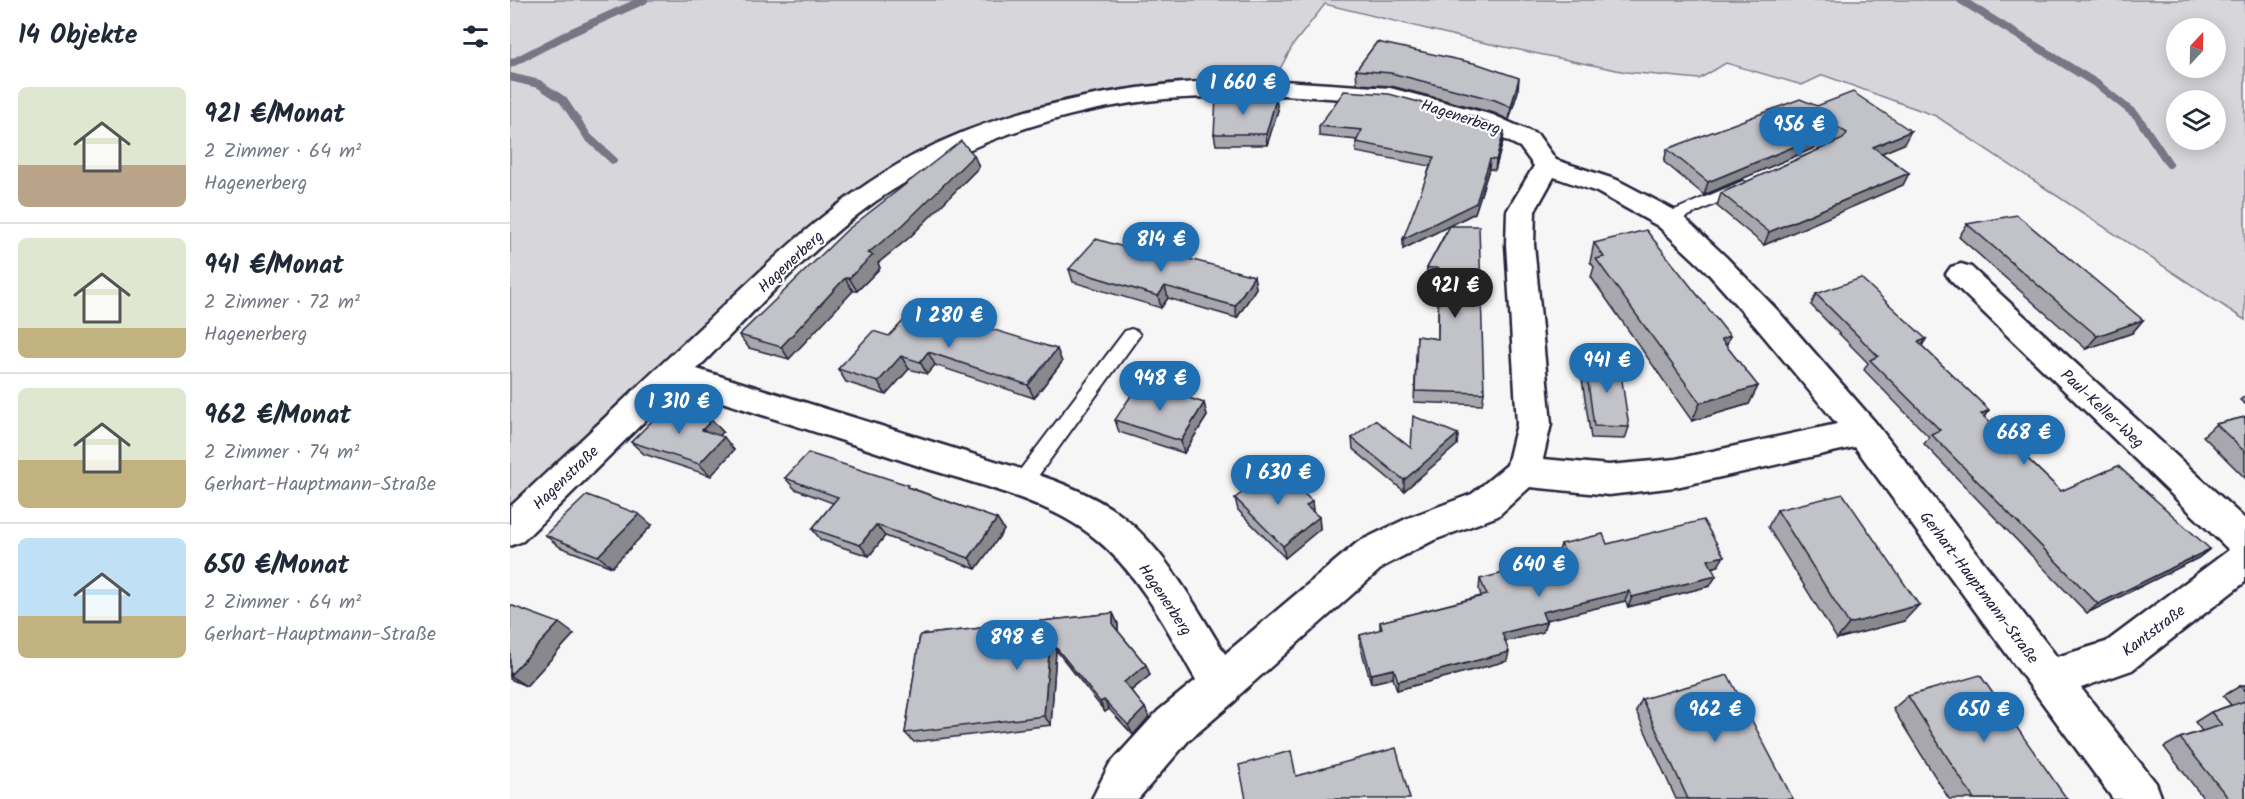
<!DOCTYPE html>
<html lang="de">
<meta charset="utf-8">
<style>
body{margin:0;font-family:Kalam,sans-serif;background:#f2f2f3;color:#1f2937;height:100vh;display:flex;flex-direction:column;font-size:22px;white-space:nowrap}
*{box-sizing:border-box;margin:0}
p{font-size:20px;color:#747a83}
.icon{flex:none;width:33px;height:33px;fill:none;stroke:currentColor;stroke-width:2;stroke-linecap:round;stroke-linejoin:round}
.map{position:relative;flex:1;overflow:hidden}
.side{display:flex;flex-direction:column;background:#fff;width:510px}
.side>*{flex:none}
.needle{width:39px;rotate:22deg}
.fabs{position:absolute;left:1656px;top:18px;display:grid;gap:12px}
.fabs a{display:grid;place-items:center;width:60px;height:60px;border-radius:50%;background:#fff;box-shadow:0 3px 15px #0003;font-size:30px}
.price{position:absolute;translate:-50% -51px;padding:0 14px;border-radius:21px;background:#1f6fb2;color:#fff;font-size:20px;line-height:39px;filter:drop-shadow(0 2px 3px #0008)}
.price::after{content:'';position:absolute;left:50%;top:36px;width:18px;height:14px;margin-left:-9px;background:inherit;clip-path:polygon(0 0,100% 0,50% 100%)}
.price.current{background:#222;color:#fff}
ul{padding:0;list-style:none}
li{display:flex;align-items:center;gap:18px;height:150px;padding:0 18px}
li+li{border-top:2px solid #e0e1e3}
li span{display:grid;place-items:center;flex:none;width:168px;height:120px;border-radius:9px;color:#555}
li>.icon{margin-inline-start:auto}
span .icon{width:72px;height:72px;fill:#fffc;stroke-width:1}
li b{font-size:26px}
h2{display:flex;justify-content:space-between;align-items:center;height:72px;padding:0 18px;font-size:26px}
main{display:flex;flex:1;min-height:0}
.map>svg:first-child{display:block}
</style>
<main>
<section class="side">
<h2>14 Objekte<svg class="icon" aria-label="filters" viewBox="0 0 24 24"><path d="M4 7h16M4 17h16"/><circle cx="9" cy="7" r="2"/><circle cx="15" cy="17" r="2"/></svg></h2>
<ul>
<li><span style="background:linear-gradient(#dfe7d0 65%,#b9a48a 0)"><svg class="icon" aria-label="home" viewBox="0 0 24 24"><path d="M3 11l9-7 9 7M6 9v11h12V9"/></svg></span><div><b>921 €/Monat</b><p>2 Zimmer · 64 m²</p><p>Hagenerberg</p></div></li>
<li><span style="background:linear-gradient(#dfe7d0 75%,#c2b280 0)"><svg class="icon" aria-label="home" viewBox="0 0 24 24"><path d="M3 11l9-7 9 7M6 9v11h12V9"/></svg></span><div><b>941 €/Monat</b><p>2 Zimmer · 72 m²</p><p>Hagenerberg</p></div></li>
<li><span style="background:linear-gradient(#dfe7d0 60%,#c2b280 0)"><svg class="icon" aria-label="home" viewBox="0 0 24 24"><path d="M3 11l9-7 9 7M6 9v11h12V9"/></svg></span><div><b>962 €/Monat</b><p>2 Zimmer · 74 m²</p><p>Gerhart-Hauptmann-Straße</p></div></li>
<li><span style="background:linear-gradient(#bfe0f5 65%,#c2b280 0)"><svg class="icon" aria-label="home" viewBox="0 0 24 24"><path d="M3 11l9-7 9 7M6 9v11h12V9"/></svg></span><div><b>650 €/Monat</b><p>2 Zimmer · 64 m²</p><p>Gerhart-Hauptmann-Straße</p></div></li>
</ul>
</section>
<div class="map">
<svg width="1735" height="799" viewBox="0 0 1735 799">
<rect width="100%" height="100%" fill="#f6f6f7"/>
<filter id="ink" filterUnits="userSpaceOnUse"><feTurbulence type="fractalNoise" baseFrequency=".0167" numOctaves="2"/><feDisplacementMap in="SourceGraphic" scale="12" xChannelSelector="R" yChannelSelector="G"/><feConvolveMatrix kernelMatrix="1 2 1 2 8 2 1 2 1" color-interpolation-filters="sRGB"/></filter>
<g filter="url(#ink)">
<path fill="#d7d7db" stroke="#7c7c8b" stroke-width="1.5" fill-rule="evenodd" d="M0,0H1735V320L1426,116L1313,75L1292,85L1216,63L1189,79L1116,72L966,41L815,4L783,45L765,78L660,82L599,92L525,110L467,127L399,158L352,189L0,516ZM1666,28H1706V68H1666ZM1666,100H1706V140H1666Z"/>
<g fill="none" stroke-linecap="round" stroke-linejoin="round">
<g stroke="#767685" stroke-width="8">
<path d="M1451,0L1587,84L1627,116L1659,164"/>
<path d="M0,64L60,33L134,0"/>
<path d="M0,77L29,84L53,100L78,137L103,160"/>
</g>
<defs>
<g id="service">
<path d="M1233,181L1240,186L1238,189L1163,223H1153L1150,219L1153,215Z"/>
<path d="M621,329L627,331L630,335L627,339L518,490L511,492L504,490L501,484L504,478L615,331Z"/>
</g>
<path id="minor" d="M773,81L880,88L983,115L1028,135L1046,160L1107,180L1168,212L1216,257L1268,311L1365,422L1547,657L1596,642L1719,550L1441,281L1436,274L1441,267L1451,264L1461,267L1735,519V582L1622,670L1571,688L1646,783L1652,799H1603L1345,447L1166,487L1099,495L1020,487L988,516L924,540L874,566L728,696L726,700L678,741L628,799H582L599,765L648,711L686,680C658,631 630,575 586,539C542,502 470,485 415,468C333,441 250,414 168,388L13,541L0,546V507C64,447 128,386 191,327C275,248 346,175 456,131C518,107 587,92 653,85C693,80 733,82 773,81ZM773,95L879,102L965,125L1010,147L1024,166L997,211L996,244L1007,424L997,465L962,494L898,518L848,542L715,654C686,607 657,552 612,516C568,482 493,464 439,447C355,421 271,395 187,369C244,312 300,248 366,201C450,143 553,109 655,99C694,96 734,97 773,95ZM1044,177L1087,192L1148,226L1196,271L1246,327L1327,424L1166,459L1099,465L1033,459L1041,424L1024,244L1025,211Z"/>
</defs>
<use href="#service" stroke="#22223b" stroke-width="4"/>
<use href="#minor" stroke="#22223b" stroke-width="5"/>
<use href="#service" fill="#fff" fill-rule="evenodd"/>
<use href="#minor" fill="#fff" fill-rule="evenodd"/>
</g>
<g fill="#a7a7ad" stroke="#22223b" stroke-width="1.5">
<path d="M867,42L1008,91L999,120L984,113L881,86L847,84L846,70Z"/>
<path d="M1307,106L1394,144L1372,153L1399,173L1393,185L1254,245L1207,206L1211,193L1326,142L1323,140L1194,195L1154,162L1157,149Z"/>
<path d="M768,110L757,145H706L704,134Z"/>
<path d="M809,126L994,131L993,141L985,170L979,169L965,213L940,226L974,393L972,405L904,402L907,336L928,339V280H916L917,268L939,226L893,249L920,166L846,152V142L847,140L809,136Z"/>
<path d="M469,167L400,237L368,263L370,268L347,291H343L279,359L239,348L229,335Z"/>
<path d="M1457,224L1633,320L1622,333L1576,349L1449,237Z"/>
<path d="M1084,243L1216,346L1248,386L1239,404L1182,421L1081,277L1084,267L1080,262Z"/>
<path d="M641,255L744,276L746,288L727,318L658,298L651,308L563,282L559,269Z"/>
<path d="M1306,294L1416,339L1412,346L1479,410L1474,417L1551,491L1700,549L1688,558L1577,613L1414,444L1419,437L1354,370L1358,363L1301,305Z"/>
<path d="M379,336L547,349L552,362L524,398L425,365L417,374L399,369L376,395L336,382L328,369Z"/>
<path d="M1075,360L1119,427L1115,439L1081,438L1071,373Z"/>
<path d="M1735,396V404L1730,400Z"/>
<path d="M694,403L697,416L674,453L609,432L605,420Z"/>
<path d="M1735,417V478L1693,436L1706,424Z"/>
<path d="M202,420L213,432L209,436L224,450L201,476L134,454L121,442Z"/>
<path d="M948,434L947,445L894,491L843,449L842,438L901,448Z"/>
<path d="M275,478L401,488L487,519L494,530L466,569L375,536L359,556L311,540L302,529L323,503L285,489Z"/>
<path d="M725,498L802,501L803,512L809,517L810,529L775,558L728,510Z"/>
<path d="M1267,510L1394,621L1327,639L1258,527Z"/>
<path d="M142,525L102,567L50,547L35,535Z"/>
<path d="M1051,544H1097L1208,566L1202,568L1200,586L1118,607L1115,601L1035,620L1036,622L1033,632L995,641L997,661L887,690L883,678L861,683L850,645V635L870,630V622L971,596L969,589L970,579L1050,559L1048,554Z"/>
<path d="M0,605L64,634L16,686L0,679Z"/>
<path d="M603,613L608,624V631L636,665L640,675L621,691L635,708L639,717L623,735L599,709L595,712L546,650L541,725L404,742L395,733L410,635Z"/>
<path d="M1735,685V799H1694L1654,747L1670,738L1692,731L1685,722L1701,712L1721,705L1713,696L1730,686Z"/>
<path d="M1398,696L1557,799H1439L1383,709Z"/>
<path d="M1132,699L1283,799H1166L1126,711Z"/>
</g>
<g fill="#88888d" stroke="#22223b" stroke-width="1.5">
<path d="M1009,78L1008,91L999,120L1001,107Z"/>
<path d="M766,99L768,110L757,145L756,134Z"/>
<path d="M1329,128L1323,140L1194,195L1198,182Z"/>
<path d="M994,131L993,141L985,170L986,160Z"/>
<path d="M1401,131L1394,144L1357,159L1363,147Z"/>
<path d="M464,155L469,167L400,237L368,263L370,268L347,291L339,278L358,253Z"/>
<path d="M980,159L979,169L965,213L893,249V239Z"/>
<path d="M1399,173L1393,185L1254,245L1259,232Z"/>
<path d="M744,276L746,288L727,318L725,306Z"/>
<path d="M335,278L343,291L279,359L271,347Z"/>
<path d="M655,286L658,298L651,308L648,296Z"/>
<path d="M1633,320L1622,333L1576,349L1587,336Z"/>
<path d="M1220,336L1213,355L1211,339Z"/>
<path d="M1416,339L1409,350L1408,342Z"/>
<path d="M547,349L552,362L524,398L518,385Z"/>
<path d="M418,352L425,365L417,374L410,362Z"/>
<path d="M391,356L399,369L376,395L368,382Z"/>
<path d="M1248,386L1239,404L1182,421L1190,403Z"/>
<path d="M694,403L697,416L674,453L671,441Z"/>
<path d="M1479,410L1471,421V414Z"/>
<path d="M202,420L213,432L203,443L192,430Z"/>
<path d="M948,434L947,445L894,491V480Z"/>
<path d="M214,437L224,450L201,476L189,464Z"/>
<path d="M802,501L803,513L796,506Z"/>
<path d="M129,514L142,525L102,567L88,556Z"/>
<path d="M809,517L810,529L775,558L773,546Z"/>
<path d="M487,519L494,530L466,569L459,558Z"/>
<path d="M366,525L375,536L359,556L350,545Z"/>
<path d="M1700,549L1688,558L1577,613L1588,604Z"/>
<path d="M1214,556L1208,566L1192,570L1198,560Z"/>
<path d="M1206,576L1200,586L1118,607L1122,597Z"/>
<path d="M1119,591L1115,601L1029,622L1032,612Z"/>
<path d="M1409,605L1394,621L1327,639L1339,624Z"/>
<path d="M603,613L608,624V635L603,625Z"/>
<path d="M1036,622L1033,632L990,643L992,633Z"/>
<path d="M49,623L64,634L16,686L0,676V675Z"/>
<path d="M540,640L546,650L541,725L534,716Z"/>
<path d="M999,652L997,661L887,690L888,681Z"/>
<path d="M636,665L640,675L619,692L614,682Z"/>
<path d="M884,669L883,678L861,683V674Z"/>
<path d="M594,700L599,709L595,712L590,702Z"/>
<path d="M635,708L639,717L623,735L618,725Z"/>
</g>
<g fill="#c2c2c9" stroke="#22223b" stroke-width="1.5">
<path d="M867,42L968,64L1009,78L1001,107L985,100L881,73L846,70Z"/>
<path d="M834,91L879,94L965,117L994,131L986,160L980,159L966,203L893,239L924,157L846,142L852,130L809,126Z"/>
<path d="M1343,92L1401,131L1363,147L1399,173L1259,232L1211,193L1333,139L1337,133L1329,128L1198,182L1157,149L1290,99L1307,106Z"/>
<path d="M706,98L766,99L756,134H704Z"/>
<path d="M451,141L464,155L393,225L358,253L363,255L339,278H335L271,347L229,335L337,230Z"/>
<path d="M1507,215L1633,320L1587,336L1457,224Z"/>
<path d="M940,226H969L974,393L905,391L907,336L928,339L929,268H917Z"/>
<path d="M1136,230L1220,336L1211,339L1248,386L1190,403L1086,259L1094,257L1084,243Z"/>
<path d="M586,239L641,255L645,250L744,276L725,306L655,286L648,296L559,269Z"/>
<path d="M1351,278L1416,339L1408,342L1479,410L1471,414L1551,491L1608,466L1700,549L1588,604L1421,434L1430,430L1360,360L1368,356L1306,294Z"/>
<path d="M408,312L422,316L425,312L547,349L518,385L418,352L410,362L391,356L368,382L328,369L363,331L379,336L399,315Z"/>
<path d="M1075,360L1109,361L1119,427L1084,426Z"/>
<path d="M630,382L694,403L671,441L605,420Z"/>
<path d="M157,406L202,420L192,430L214,437L189,464L121,442Z"/>
<path d="M903,416L948,434L894,480L842,438L865,420L901,448Z"/>
<path d="M1735,417V452L1706,424Z"/>
<path d="M298,453L398,485L397,487L487,519L459,558L366,525L350,545L302,529L328,497L275,478Z"/>
<path d="M765,468L802,501L796,506L809,517L773,546L725,498Z"/>
<path d="M1333,494L1409,605L1339,624L1267,510Z"/>
<path d="M77,495L129,514L88,556L35,535Z"/>
<path d="M1193,520L1214,556L1198,560L1206,576L1122,597L1119,591L1032,612L1036,622L992,633L999,652L888,681L884,669L861,674L850,635L872,629L870,622L977,595L970,579L1057,557L1051,544L1093,534L1097,544Z"/>
<path d="M0,605L49,623L0,675Z"/>
<path d="M603,613V625L636,665L614,682L635,708L618,725L594,700L590,702L540,640L534,716L395,733L410,635Z"/>
<path d="M1218,675L1283,799H1178L1132,699Z"/>
<path d="M1470,675L1557,799H1464L1398,696Z"/>
<path d="M1735,685V691L1730,686Z"/>
<path d="M1735,701V799H1719L1670,738L1712,725L1701,712Z"/>
<path d="M886,748L900,799H736L729,765L781,751L786,776Z"/>
</g>
</g>
<g text-anchor="middle" stroke-width="4.5" stroke-linejoin="round" paint-order="stroke">
<g font-size="16" fill="#22223b" stroke="#fff">
<text transform="translate(951 116) rotate(18)" y="6">Hagenerberg</text>
<text transform="translate(280 261) rotate(-43)" y="6">Hagenerberg</text>
<text transform="translate(1593 408) rotate(43)" y="6">Paul-Keller-Weg</text>
<text transform="translate(55 477) rotate(-44)" y="6">Hagenstraße</text>
<text transform="translate(1470 587) rotate(53)" y="6">Gerhart-Hauptmann-Straße</text>
<text transform="translate(656 599) rotate(56)" y="6">Hagenerberg</text>
<text transform="translate(1643 630) rotate(-37)" y="6">Kantstraße</text>
</g>
</g>
</svg>
<div class="fabs">
<a><svg class="needle" viewBox="-14 -14 28 28"><path d="M0-13l5 13h-10z" fill="#e53935"/><path d="M0 13l5-13h-10z" fill="#747a83"/></svg></a>
<a><svg class="icon" aria-label="layers" viewBox="0 0 24 24"><path d="M12 4l9 5-9 5-9-5zM3 14l9 5 9-5"/></svg></a>
</div>
<b class="price" style="left:733px;top:116px">1 660 €</b>
<b class="price" style="left:1289px;top:158px">956 €</b>
<b class="price" style="left:651px;top:273px">814 €</b>
<b class="price current" style="left:945px;top:319px">921 €</b>
<b class="price" style="left:439px;top:349px">1 280 €</b>
<b class="price" style="left:1097px;top:394px">941 €</b>
<b class="price" style="left:650px;top:412px">948 €</b>
<b class="price" style="left:169px;top:435px">1 310 €</b>
<b class="price" style="left:1514px;top:466px">668 €</b>
<b class="price" style="left:768px;top:506px">1 630 €</b>
<b class="price" style="left:1029px;top:598px">640 €</b>
<b class="price" style="left:507px;top:671px">898 €</b>
<b class="price" style="left:1205px;top:743px">962 €</b>
<b class="price" style="left:1474px;top:743px">650 €</b>
</div>
</main>
